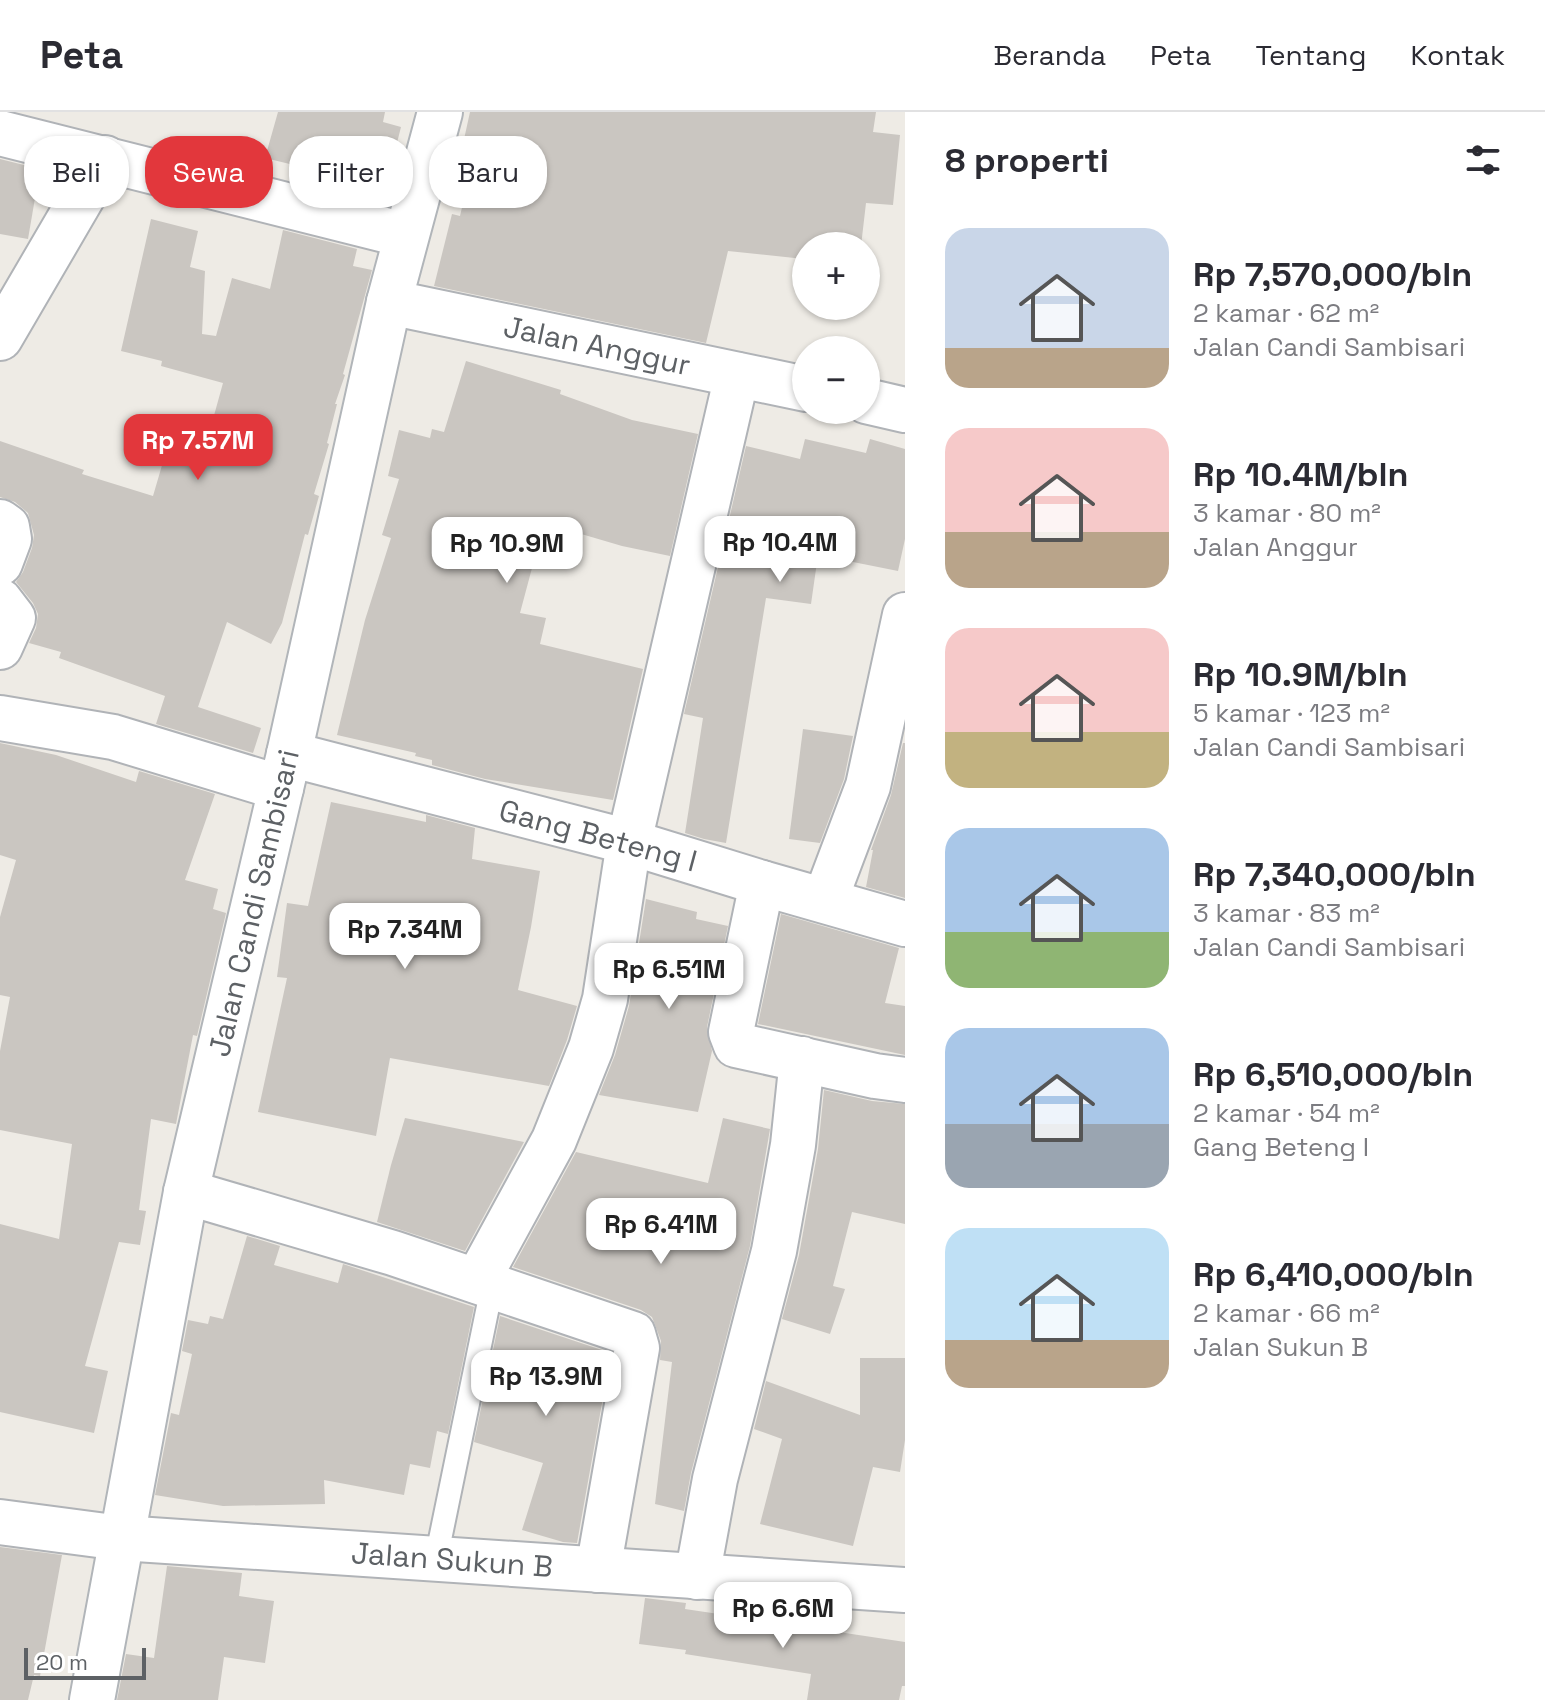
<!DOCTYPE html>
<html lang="id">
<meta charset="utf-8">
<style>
body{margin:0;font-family:"Space Grotesk",sans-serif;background:#f7f7f7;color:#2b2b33;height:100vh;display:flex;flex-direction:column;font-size:30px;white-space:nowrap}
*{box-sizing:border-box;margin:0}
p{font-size:26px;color:#7c7c81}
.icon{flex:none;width:44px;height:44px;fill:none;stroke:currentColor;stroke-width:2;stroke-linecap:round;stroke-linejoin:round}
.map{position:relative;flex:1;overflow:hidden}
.sheet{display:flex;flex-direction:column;background:#fff;width:640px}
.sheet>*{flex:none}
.guide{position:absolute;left:24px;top:24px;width:760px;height:72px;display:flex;gap:16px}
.fabs{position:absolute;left:792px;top:120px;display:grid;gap:16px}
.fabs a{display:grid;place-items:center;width:88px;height:88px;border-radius:50%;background:#fff;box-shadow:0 2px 6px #0004;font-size:40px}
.scale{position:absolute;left:24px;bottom:20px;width:122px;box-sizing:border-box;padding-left:8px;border:4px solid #5d6165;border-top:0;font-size:22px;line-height:28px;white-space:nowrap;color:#5d6165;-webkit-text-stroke:6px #fff;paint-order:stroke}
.price{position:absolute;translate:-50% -68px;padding:0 18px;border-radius:16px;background:#fff;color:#222;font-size:26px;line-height:52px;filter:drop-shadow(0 2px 4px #0008)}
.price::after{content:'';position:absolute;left:50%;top:48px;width:24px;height:18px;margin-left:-12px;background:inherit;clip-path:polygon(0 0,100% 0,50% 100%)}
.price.current{background:#e2373c;color:#fff}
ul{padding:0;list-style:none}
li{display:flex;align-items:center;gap:24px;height:200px;padding:0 40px}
li span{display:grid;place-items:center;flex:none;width:224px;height:160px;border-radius:24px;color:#555}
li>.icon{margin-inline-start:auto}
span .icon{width:96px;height:96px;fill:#fffc;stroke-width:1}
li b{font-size:34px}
h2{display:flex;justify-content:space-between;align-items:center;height:96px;padding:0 40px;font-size:34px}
.pill{padding:0 28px;border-radius:32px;background:#fff;box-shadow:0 2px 6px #0004;font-size:28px;line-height:72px}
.pill.current{background:#e2373c;color:#fff}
header{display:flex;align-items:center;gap:48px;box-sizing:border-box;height:112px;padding:0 40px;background:#fff;border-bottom:2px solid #e1e1e2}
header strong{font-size:38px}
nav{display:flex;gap:44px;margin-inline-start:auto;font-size:28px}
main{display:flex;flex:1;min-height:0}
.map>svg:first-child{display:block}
</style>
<header>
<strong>Peta</strong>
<nav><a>Beranda</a><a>Peta</a><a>Tentang</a><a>Kontak</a></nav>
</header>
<main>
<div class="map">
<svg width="905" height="1588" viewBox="0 0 905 1588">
<rect width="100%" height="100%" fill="#eeebe5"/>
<g fill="#cac6c1">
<path d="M278,0H385L383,10L401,15L384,82L370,78L368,88L294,69L298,54L265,46Z"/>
<path d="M470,0H876L873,20L900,23L893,93L866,91L861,134H805L804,147L728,139L706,231L434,174L452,102L460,104L474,44L461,41Z"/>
<path d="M0,47L40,57L28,127L0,122Z"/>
<path d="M151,107L198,119L190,155L205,159L202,222L216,224L232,166L270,177L283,118L357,137L353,154L372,158L343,262L345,263L335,292H337L327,331L329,332L314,382L319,384L308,423L305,422L282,511L271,532L227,510L198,595L261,616L253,641L156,612L165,584L59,546L61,540L29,531L36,516L38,502L33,491L16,470L23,460L32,436L34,423L28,401L15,390L0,385V329L84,358L82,362L153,384L165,343L200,354L223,271L161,254L162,249L121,239Z"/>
<path d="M466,249L561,278L560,282L632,308L698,322L670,444L622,434L544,411L520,501L546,506L540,532L643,557L613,688L485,667L432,653V648L415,644L416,641L337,623L365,508L391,426L382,423L399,367L388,364L399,318L430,326L432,317L444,320Z"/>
<path d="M805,327L866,341L870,327L905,337V427L898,459L818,443L811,492L766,486L726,731L704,727L685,721L703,606L684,602L746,334L800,347Z"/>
<path d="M803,617L853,624L844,667L820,731L789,727Z"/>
<path d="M0,631L56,643L136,670L139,659L215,682L185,768L218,777L213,797L226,801L197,924L193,923L176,1012L151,1007L139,1098L146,1099L140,1133L119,1130L85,1254L108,1259L94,1321L0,1300V1112L59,1127L72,1032L0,1018V939L10,885L0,883V805L16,748L0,743Z"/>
<path d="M903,631H905V786L866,775L873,738H871L891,683Z"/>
<path d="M331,690L426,710V703L475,716L472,747L540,759L531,815L518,878L577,894L567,928L549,974L390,946L376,1024L258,1000L287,866L277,865L287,791L308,794Z"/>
<path d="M646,787L697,800L696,807L728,814L707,915L712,939L698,1000L599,983L615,943L629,894Z"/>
<path d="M781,802L899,836L885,891L905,894V943L758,912Z"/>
<path d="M824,978L872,989L905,992V1112L852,1100L833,1174L845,1177L830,1222L782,1207L799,1143L818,1037Z"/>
<path d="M405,1006L524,1030L465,1139L377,1110L391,1053Z"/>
<path d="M723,1006L770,1017L750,1134L691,1361L684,1399L655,1392L672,1250L660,1248L661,1229L652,1205L641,1198L513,1155L576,1040L708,1071Z"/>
<path d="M247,1124L280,1134L274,1153L338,1171L343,1152L474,1195L448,1322L437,1319L430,1356L410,1352L404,1383L324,1368L325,1392L223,1394L155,1383L171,1301L179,1303L192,1242L182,1239L188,1208L208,1212L210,1204L223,1207Z"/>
<path d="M500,1204L611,1241L577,1431L563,1430L522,1418L543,1351L474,1330Z"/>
<path d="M860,1246H905V1328L900,1360L873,1355L853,1434L760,1412L782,1327L754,1317L766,1269L860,1303Z"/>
<path d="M0,1435L62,1443L40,1564L34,1563L28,1588H0Z"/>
<path d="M167,1454L242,1461L239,1484L274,1489L265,1551L224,1545L218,1588H117L126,1542L154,1546Z"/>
<path d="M645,1486L686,1491L685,1497L905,1530V1574H902L899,1588H807L811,1562L685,1542L686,1538L639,1532Z"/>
</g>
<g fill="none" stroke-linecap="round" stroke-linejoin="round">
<defs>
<path id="lane" d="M436,1447L492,1175"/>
<g id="street">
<path d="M0,21L405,123"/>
<path d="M389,190L806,277"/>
<path d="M0,226L105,46"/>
<path d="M866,289L905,298"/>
<path d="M0,410L7,415L9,427L0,451"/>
<path d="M0,489L13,506L0,535"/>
<path d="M0,606L113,625L281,676"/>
<path d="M289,642L629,730L762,771L905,812"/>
<path d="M762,771L731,920L736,933L875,964L905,968"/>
<path d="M825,788L868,674L905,503"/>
<path d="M186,1080L393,1141L633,1222L637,1236L598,1458"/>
<path d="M477,1169L554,1028L591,936L605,887L629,730L737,263"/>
<path d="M0,1410L121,1426L905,1478"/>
<path d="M697,1465L715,1367L774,1139L793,1033L802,947"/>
</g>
<path id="secondary" d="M92,1588L186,1080L289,642L389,190L440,0"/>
</defs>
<use href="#lane" stroke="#b0b3b7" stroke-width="26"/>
<use href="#street" stroke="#b0b3b7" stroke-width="48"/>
<use href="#secondary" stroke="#b1b5b9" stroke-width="48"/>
<use href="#lane" stroke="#fff" stroke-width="22"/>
<use href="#street" stroke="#fff" stroke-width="44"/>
<use href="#secondary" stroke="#fff" stroke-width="44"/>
</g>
<g text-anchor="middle" stroke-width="6" stroke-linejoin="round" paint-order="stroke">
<g font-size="30" fill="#5d6165" stroke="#fff">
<text transform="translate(597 234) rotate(12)" y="10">Jalan Anggur</text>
<text transform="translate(598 724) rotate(15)" y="10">Gang Beteng I</text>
<text transform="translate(254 791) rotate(-77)" y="10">Jalan Candi Sambisari</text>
<text transform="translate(452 1448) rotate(4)" y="10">Jalan Sukun B</text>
</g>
</g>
</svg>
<div class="fabs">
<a>+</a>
<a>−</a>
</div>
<div class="scale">20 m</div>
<b class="price current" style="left:198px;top:370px">Rp 7.57M</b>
<b class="price" style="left:780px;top:472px">Rp 10.4M</b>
<b class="price" style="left:507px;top:473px">Rp 10.9M</b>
<b class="price" style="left:405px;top:859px">Rp 7.34M</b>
<b class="price" style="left:669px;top:899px">Rp 6.51M</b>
<b class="price" style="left:661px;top:1154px">Rp 6.41M</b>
<b class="price" style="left:546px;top:1306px">Rp 13.9M</b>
<b class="price" style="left:783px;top:1538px">Rp 6.6M</b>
<div class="guide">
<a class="pill">Beli</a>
<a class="pill current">Sewa</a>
<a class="pill">Filter</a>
<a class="pill">Baru</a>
</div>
</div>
<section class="sheet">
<h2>8 properti<svg class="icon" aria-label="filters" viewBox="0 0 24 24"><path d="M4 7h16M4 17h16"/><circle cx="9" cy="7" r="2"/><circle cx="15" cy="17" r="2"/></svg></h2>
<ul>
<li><span style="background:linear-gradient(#c9d6e8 75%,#b9a48a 0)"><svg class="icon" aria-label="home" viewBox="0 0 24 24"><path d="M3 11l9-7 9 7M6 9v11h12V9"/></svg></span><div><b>Rp 7,570,000/bln</b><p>2 kamar · 62 m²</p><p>Jalan Candi Sambisari</p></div></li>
<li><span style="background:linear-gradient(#f6c9c9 65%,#b9a48a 0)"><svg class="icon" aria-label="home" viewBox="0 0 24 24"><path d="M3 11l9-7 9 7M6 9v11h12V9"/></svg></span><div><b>Rp 10.4M/bln</b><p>3 kamar · 80 m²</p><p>Jalan Anggur</p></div></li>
<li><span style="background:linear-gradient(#f6c9c9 65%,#c2b280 0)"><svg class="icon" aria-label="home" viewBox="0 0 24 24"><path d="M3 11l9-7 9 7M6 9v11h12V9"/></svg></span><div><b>Rp 10.9M/bln</b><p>5 kamar · 123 m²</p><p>Jalan Candi Sambisari</p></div></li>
<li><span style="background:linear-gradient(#a9c7e8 65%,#8fb573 0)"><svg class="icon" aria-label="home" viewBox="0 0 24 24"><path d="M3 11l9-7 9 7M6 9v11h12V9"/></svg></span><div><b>Rp 7,340,000/bln</b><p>3 kamar · 83 m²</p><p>Jalan Candi Sambisari</p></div></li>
<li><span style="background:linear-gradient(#a9c7e8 60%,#9aa5b1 0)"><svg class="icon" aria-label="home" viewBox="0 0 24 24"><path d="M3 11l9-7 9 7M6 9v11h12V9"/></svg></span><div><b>Rp 6,510,000/bln</b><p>2 kamar · 54 m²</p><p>Gang Beteng I</p></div></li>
<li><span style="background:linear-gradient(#bfe0f5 70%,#b9a48a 0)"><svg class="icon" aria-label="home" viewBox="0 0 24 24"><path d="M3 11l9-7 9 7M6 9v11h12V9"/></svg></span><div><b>Rp 6,410,000/bln</b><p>2 kamar · 66 m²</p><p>Jalan Sukun B</p></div></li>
</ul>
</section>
</main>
